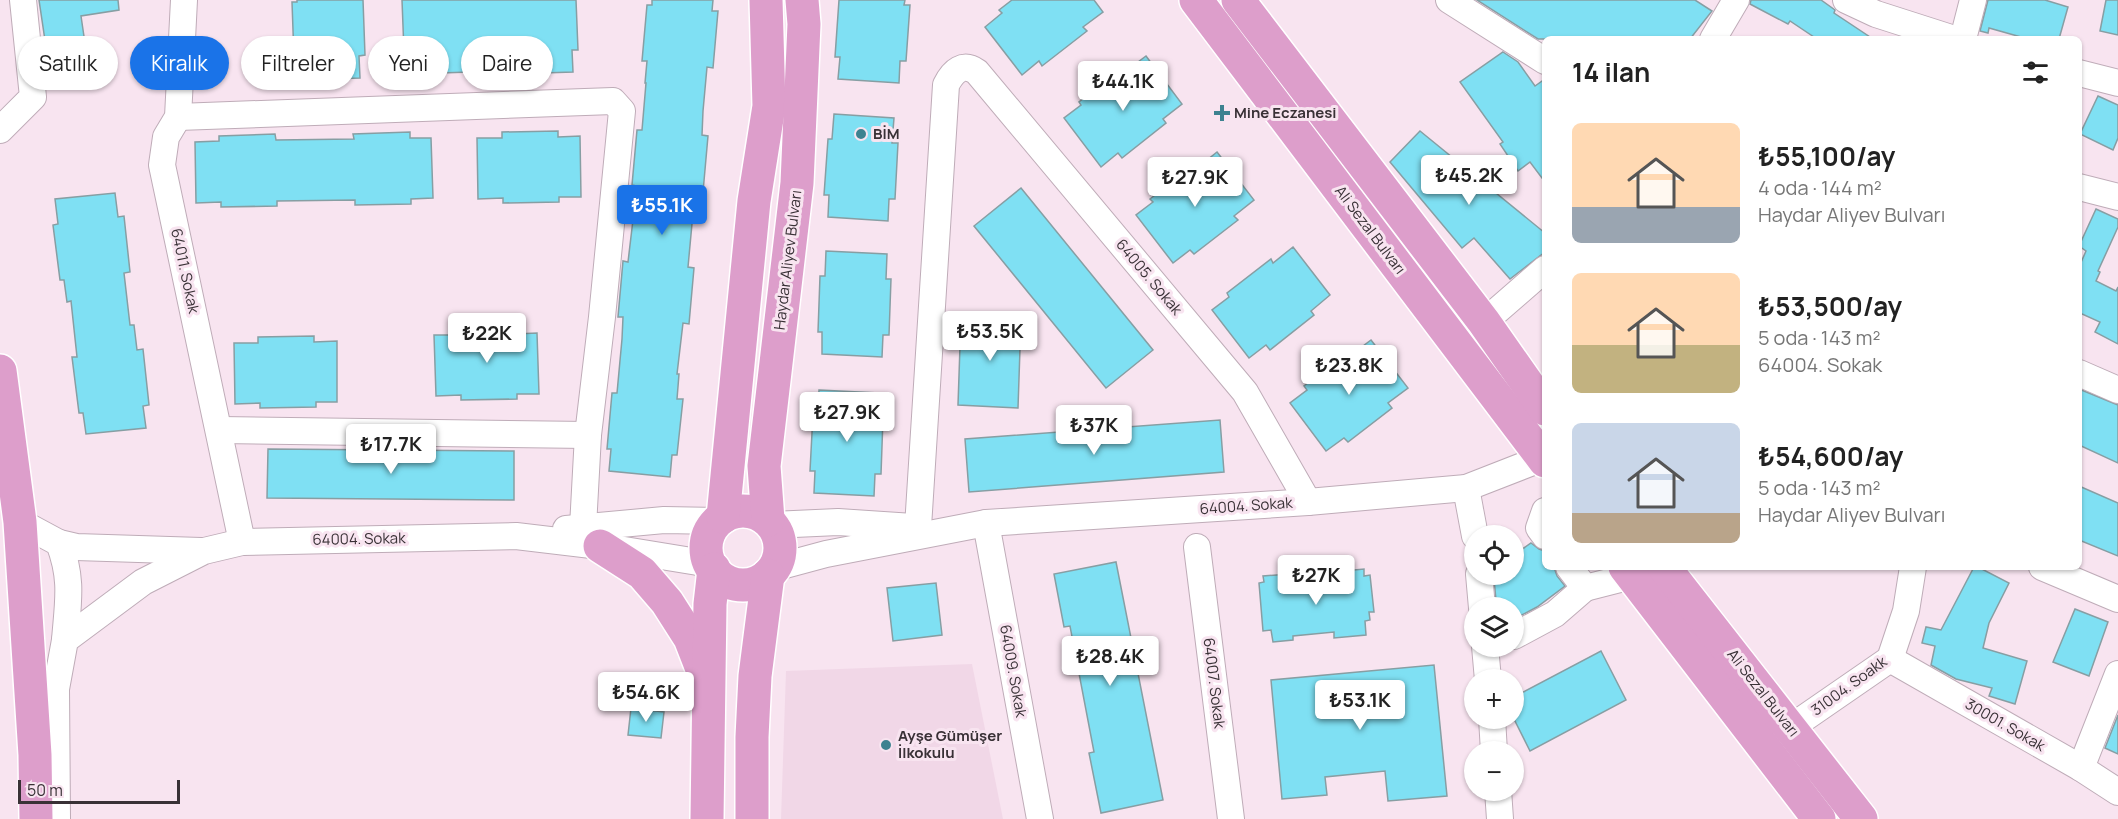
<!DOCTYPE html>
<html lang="tr">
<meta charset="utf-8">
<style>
body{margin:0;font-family:Manrope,sans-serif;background:#f6f6f6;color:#222;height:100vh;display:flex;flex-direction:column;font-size:22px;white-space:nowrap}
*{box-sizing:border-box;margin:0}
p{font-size:20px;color:#767676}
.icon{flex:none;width:33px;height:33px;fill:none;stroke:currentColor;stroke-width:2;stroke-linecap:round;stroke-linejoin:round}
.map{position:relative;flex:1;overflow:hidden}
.drawer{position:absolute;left:1542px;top:36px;width:540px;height:534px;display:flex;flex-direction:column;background:#fff;border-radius:9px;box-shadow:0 2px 4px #0004}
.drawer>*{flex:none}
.guide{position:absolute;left:18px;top:36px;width:570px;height:54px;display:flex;gap:12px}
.controls{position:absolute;left:1464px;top:525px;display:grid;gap:12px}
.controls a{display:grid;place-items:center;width:60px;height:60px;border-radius:50%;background:#fff;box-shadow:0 2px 4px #0004;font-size:30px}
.scale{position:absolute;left:18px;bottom:15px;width:162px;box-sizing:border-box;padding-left:6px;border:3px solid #393136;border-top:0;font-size:16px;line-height:21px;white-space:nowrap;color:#393136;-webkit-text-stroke:4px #f8e4f0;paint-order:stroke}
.price{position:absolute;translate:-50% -51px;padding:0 14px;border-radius:6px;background:#fff;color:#222;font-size:20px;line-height:39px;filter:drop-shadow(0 2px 3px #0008)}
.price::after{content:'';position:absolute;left:50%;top:36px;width:18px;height:14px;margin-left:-9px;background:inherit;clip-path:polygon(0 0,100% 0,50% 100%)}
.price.active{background:#1a73e8;color:#fff}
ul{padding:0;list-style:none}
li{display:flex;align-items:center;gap:18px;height:150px;padding:0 30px}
li span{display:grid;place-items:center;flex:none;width:168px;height:120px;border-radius:9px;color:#555}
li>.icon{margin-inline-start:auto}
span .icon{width:72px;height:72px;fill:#fffc;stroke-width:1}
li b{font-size:26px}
h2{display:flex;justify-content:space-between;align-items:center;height:72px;padding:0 30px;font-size:26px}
.tag{padding:0 21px;border-radius:27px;background:#fff;box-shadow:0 2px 4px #0004;font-size:21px;line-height:54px}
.tag.active{background:#1a73e8;color:#fff}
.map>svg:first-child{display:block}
</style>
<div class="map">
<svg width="2118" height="819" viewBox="0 0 2118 819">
<rect width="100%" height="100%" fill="#f8e4f0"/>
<path fill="#f1d7e7" d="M972,664L1003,819H781L786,671Z"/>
<g fill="#7fe0f3" stroke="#879ea3" stroke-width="1.5">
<path d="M39,0H118L119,10L81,16L87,57L74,59L76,70L50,74Z"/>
<path d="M297,0H363L365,55L359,56L360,78L300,80L299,58H294L292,2H297Z"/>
<path d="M402,0H576L578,50H572L573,72L512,74V52L507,53V48L469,50L470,72L410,74L409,52H404Z"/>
<path d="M652,0H713L712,11H718L713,68L707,67L703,111L702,135L708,136L703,192H697L695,214L693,213L688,267L694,268L689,324L683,323L677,374H679L677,399H683L677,455H672L670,477L609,471L611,449H607L612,393H617L622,339L623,317H618L623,261L628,262L637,186L632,185L637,130H642L646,83H645L647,61H642L647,5H652Z"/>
<path d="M839,0H905L904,5H910L906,61H900L899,83L838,79L840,57H835Z"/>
<path d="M1012,0H1094L1103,12L1083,27L1087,31L1042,66L1039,61L1022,75L985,27L1002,13L999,10Z"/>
<path d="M1477,0H1695L1712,11L1690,39H1538Z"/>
<path d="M1751,0H1821L1835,10L1834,13L1873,39H1817L1790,21L1788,24L1750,4Z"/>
<path d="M1988,0H2045L2068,7L2059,39H2028L1989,28L1988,33L1980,31Z"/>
<path d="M2106,0H2118V35L2100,31Z"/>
<path d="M1503,52L1518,62L1535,86L1545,79V182L1530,162L1518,171L1500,144L1503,142L1460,82Z"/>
<path d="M1146,56L1182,104L1163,119L1166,123L1122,158L1118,153L1101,167L1064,118L1081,105L1079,102L1123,67L1126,71Z"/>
<path d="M2098,96L2118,105V138L2113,150L2080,134Z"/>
<path d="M834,114L894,118L892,143H898L895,199H889L888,221L828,217L829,195H824L828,139H832Z"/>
<path d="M558,131V137L580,136L581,197H559V202L503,203V198L478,199L477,138H502V132Z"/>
<path d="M1420,131L1545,233V252L1510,279L1474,238L1462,248L1390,162Z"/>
<path d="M410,132V138H431L433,198L411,199V204L355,205V200L277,201V206L221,207V202L196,203L195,142L219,141V136L275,134L276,140L354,139L353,134Z"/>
<path d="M1217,152L1254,200L1234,216L1238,220L1194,254L1190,250L1173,263L1136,215L1153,202L1150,199L1195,164L1197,168Z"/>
<path d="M1021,188L1153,350L1106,388L974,226Z"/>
<path d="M115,193L118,217L124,216L130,272L124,273L130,325H134L137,350L143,349L149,405L143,406L146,428L86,434L83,413H79L72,357H77L71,301L67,302L64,280H60L53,225L58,224L55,199Z"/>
<path d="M2096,209L2118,219V227L2098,271L2100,272L2096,281L2116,291L2118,287V344L2095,332L2100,322L2080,313L2079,316V267L2086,251L2079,246Z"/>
<path d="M1293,247L1330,295L1311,311L1314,315L1270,350L1266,345L1249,358L1212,310L1229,297L1227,293L1271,259L1273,263Z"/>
<path d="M826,251L887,254L886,279H891L889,335H883L882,357L822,354V332H818L820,276H825Z"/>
<path d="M961,317L1021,319L1018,408L958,405Z"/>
<path d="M515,328V334L537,333L539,394H517V399L461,400V395L436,396L434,335H459V329Z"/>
<path d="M314,336V342L337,341V402H316V407L260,408V403L235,404L234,343H258V337Z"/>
<path d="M1371,340L1408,388L1388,403L1392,408L1348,442L1344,438L1326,451L1290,403L1307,390L1304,386L1348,352L1351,355Z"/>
<path d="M2079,389L2118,405V463L2079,445Z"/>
<path d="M819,390L879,393L878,417L883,418L881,474H875L874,496L814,493L815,471H810L813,414L818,415Z"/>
<path d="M1220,420L1224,472L969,492L965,439Z"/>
<path d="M268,449L514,451V500L267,498Z"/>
<path d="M2079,486L2118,503V556L2079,540Z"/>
<path d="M1531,543L1539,549L1545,551V567H1554L1557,576L1565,586L1537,607L1514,619V608H1502L1496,600L1494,579L1501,574H1514V555Z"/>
<path d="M1116,562L1163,800L1101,813L1089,753L1094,752L1070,626L1064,627L1054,574Z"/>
<path d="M1974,567H1978L2009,583L1989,623L1983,648L2027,661L2015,704L1989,696L1992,688L1956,679L1931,665L1935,646L1922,643L1926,627L1941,630Z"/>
<path d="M1364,569V576L1370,575L1374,612H1369L1370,620L1365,621L1366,635L1334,638V632L1293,636V640L1273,642L1271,630L1263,631L1259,583L1264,582L1263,576L1290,574L1291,582L1344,578V571Z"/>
<path d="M936,583L942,635L893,641L887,588Z"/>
<path d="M2075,609L2108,622L2089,676L2053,662Z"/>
<path d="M1601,651L1626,700L1530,751L1514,719V697Z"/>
<path d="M1434,665L1447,796L1388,801L1385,771L1325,777L1327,795L1282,799L1271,680Z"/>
<path d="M631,708L664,712L661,738L628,735Z"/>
<path d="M2118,715V754L2105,748Z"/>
</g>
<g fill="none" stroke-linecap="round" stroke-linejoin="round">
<defs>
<g id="minor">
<path d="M184,0L178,117L166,137L162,165L242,542"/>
<path d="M1449,0L1545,61"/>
<path d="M1846,0L1876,14L1954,39"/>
<path d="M1713,39L1736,0"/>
<path d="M1963,39L1973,0"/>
<path d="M2079,73L2118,83"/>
<path d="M178,117L613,101L622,111L602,317L588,435L583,527"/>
<path d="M0,130L33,97L23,0"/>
<path d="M2079,187L2118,197"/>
<path d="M1484,322L1545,269"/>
<path d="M2079,373L2118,390"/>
<path d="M220,430L588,435"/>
<path d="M1466,488L1475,536"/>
<path d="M1545,511L1539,528L1545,536"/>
<path d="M20,522L59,543C73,579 68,602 65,640"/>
<path d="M986,523L1040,819"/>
<path d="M772,525L838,522L913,527"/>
<path d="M918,527L946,85C953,71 963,62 977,72L1245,392L1308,502"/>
<path d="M566,529L664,520L718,521"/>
<path d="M59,543L76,547L201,551"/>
<path d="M1197,547L1231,819"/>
<path d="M1569,567L1585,588L1632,576"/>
<path d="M2042,567L2118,599"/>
<path d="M774,568L826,554L986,523L1308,502L1466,488L1543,458"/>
<path d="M1479,574L1482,608"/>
<path d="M1514,636L1555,614L1585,588"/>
<path d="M1485,646L1488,680"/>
<path d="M1890,659L2081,768L2118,792"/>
<path d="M1492,718L1494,752"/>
<path d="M1790,728L1890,659L1906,611L1913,567"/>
<path d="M2081,768L2118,674"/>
<path d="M1498,790L1500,819"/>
<path d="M57,819L56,689L65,640L143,582L204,551L242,542L516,536L600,546L710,564"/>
</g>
<g id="major">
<path d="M1196,0L1545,461"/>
<path d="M1238,0L1484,322L1545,409"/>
<path d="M0,371L20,522L35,755L36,819"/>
<circle cx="743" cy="548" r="37"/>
<path d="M723,517L754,201L769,106L766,0"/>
<path d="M768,520L764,466L797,183L804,24L802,0"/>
<path d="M600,546L642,573L667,602L690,638L704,674"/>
<path d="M1625,567L1819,819"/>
<path d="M1664,567L1861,819"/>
<path d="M707,819L710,604L714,569"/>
<path d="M752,819V737L755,676L768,575"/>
</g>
</defs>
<use href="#minor" stroke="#bfacb8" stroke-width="28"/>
<use href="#major" stroke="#fff" stroke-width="36"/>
<use href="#minor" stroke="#fff" stroke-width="26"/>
<use href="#major" stroke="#dd9ecb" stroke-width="33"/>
</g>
<g fill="#3d8290" stroke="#f8e4f0" stroke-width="2">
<path d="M1219 104h6v6h6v6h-6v6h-6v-6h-6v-6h6z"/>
<circle cx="861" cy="134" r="6"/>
<circle cx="886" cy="745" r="6"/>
</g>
<g text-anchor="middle" stroke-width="6" stroke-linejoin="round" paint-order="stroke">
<g font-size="15" font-weight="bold" fill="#393136" stroke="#f8e4f0" text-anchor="start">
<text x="1234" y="118">Mine Eczanesi</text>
<text x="873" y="139">BİM</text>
<text x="898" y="741">Ayşe Gümüşer<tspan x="898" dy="17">İlkokulu</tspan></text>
</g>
<g font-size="15" fill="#393136" stroke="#f8e4f0">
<text transform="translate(1370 230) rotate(53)" y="5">Ali Sezal Bulvarı</text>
<text transform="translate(788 260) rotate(-83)" y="5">Haydar Aliyev Bulvarı</text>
<text transform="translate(185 271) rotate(78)" y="5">64011. Sokak</text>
<text transform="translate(1149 277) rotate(50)" y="5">64005. Sokak</text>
<text transform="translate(1246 506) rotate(-4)" y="5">64004. Sokak</text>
<text transform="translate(359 539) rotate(-1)" y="5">64004. Sokak</text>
<text transform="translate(1013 671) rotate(80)" y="5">64009. Sokak</text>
<text transform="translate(1214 683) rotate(83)" y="5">64007. Sokak</text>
<text transform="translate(1849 686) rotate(-36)" y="5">31004. Soakk</text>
<text transform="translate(1763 693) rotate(52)" y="5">Ali Sezal Bulvarı</text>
<text transform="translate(2005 725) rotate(30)" y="5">30001. Sokak</text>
</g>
</g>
</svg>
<div class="controls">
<a><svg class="icon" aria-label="locate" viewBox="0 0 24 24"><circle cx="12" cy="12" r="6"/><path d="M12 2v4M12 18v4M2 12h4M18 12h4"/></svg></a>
<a><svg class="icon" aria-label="layers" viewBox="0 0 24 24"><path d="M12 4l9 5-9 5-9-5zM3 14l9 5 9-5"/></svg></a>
<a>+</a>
<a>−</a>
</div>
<div class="scale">50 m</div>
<b class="price" style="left:1123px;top:112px">₺44.1K</b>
<b class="price" style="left:1469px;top:206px">₺45.2K</b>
<b class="price" style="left:1195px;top:208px">₺27.9K</b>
<b class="price active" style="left:662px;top:236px">₺55.1K</b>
<b class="price" style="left:990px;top:362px">₺53.5K</b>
<b class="price" style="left:487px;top:364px">₺22K</b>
<b class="price" style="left:1349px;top:396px">₺23.8K</b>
<b class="price" style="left:847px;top:443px">₺27.9K</b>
<b class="price" style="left:1094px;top:456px">₺37K</b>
<b class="price" style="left:391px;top:475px">₺17.7K</b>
<b class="price" style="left:1316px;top:606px">₺27K</b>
<b class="price" style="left:1110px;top:687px">₺28.4K</b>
<b class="price" style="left:646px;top:723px">₺54.6K</b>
<b class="price" style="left:1360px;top:731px">₺53.1K</b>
<div class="guide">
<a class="tag">Satılık</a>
<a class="tag active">Kiralık</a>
<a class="tag">Filtreler</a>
<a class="tag">Yeni</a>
<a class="tag">Daire</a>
</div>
<section class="drawer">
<h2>14 ilan<svg class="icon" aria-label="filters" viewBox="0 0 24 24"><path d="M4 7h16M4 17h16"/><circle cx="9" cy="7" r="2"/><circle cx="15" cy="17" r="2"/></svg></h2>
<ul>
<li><span style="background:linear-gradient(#ffd9b3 70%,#9aa5b1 0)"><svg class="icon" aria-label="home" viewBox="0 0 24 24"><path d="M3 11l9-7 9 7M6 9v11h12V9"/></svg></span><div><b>₺55,100/ay</b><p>4 oda · 144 m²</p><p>Haydar Aliyev Bulvarı</p></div></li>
<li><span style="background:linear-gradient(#ffd9b3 60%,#c2b280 0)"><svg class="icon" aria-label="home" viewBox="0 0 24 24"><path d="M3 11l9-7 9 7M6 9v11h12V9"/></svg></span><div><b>₺53,500/ay</b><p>5 oda · 143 m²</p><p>64004. Sokak</p></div></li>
<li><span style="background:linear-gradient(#c9d6e8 75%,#b9a48a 0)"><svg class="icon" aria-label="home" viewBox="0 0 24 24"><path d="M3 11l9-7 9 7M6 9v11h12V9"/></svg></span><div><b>₺54,600/ay</b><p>5 oda · 143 m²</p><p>Haydar Aliyev Bulvarı</p></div></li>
</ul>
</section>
</div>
